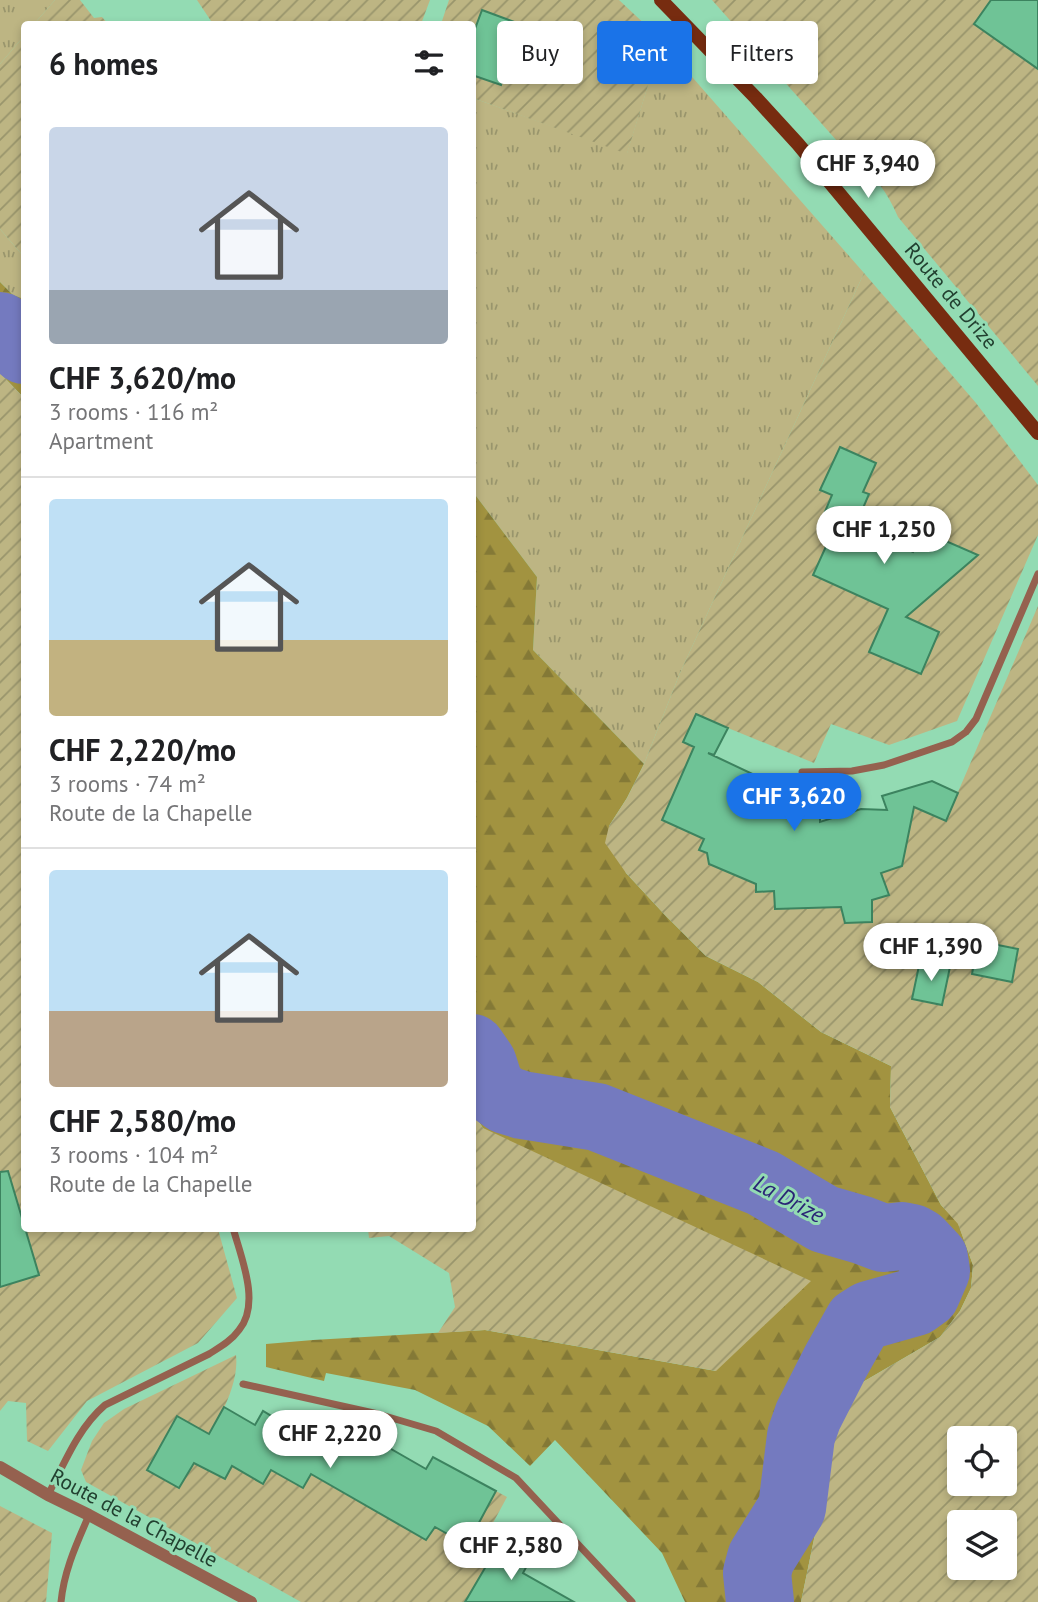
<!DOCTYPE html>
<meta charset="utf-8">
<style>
body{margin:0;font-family:"PT Sans",sans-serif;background:#f6f6f6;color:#202124;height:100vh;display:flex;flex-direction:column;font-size:26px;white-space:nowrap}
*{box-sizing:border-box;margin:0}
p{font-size:23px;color:#757577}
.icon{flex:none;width:38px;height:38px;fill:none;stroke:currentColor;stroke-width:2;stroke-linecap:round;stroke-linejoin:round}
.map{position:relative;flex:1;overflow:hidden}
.drawer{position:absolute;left:21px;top:21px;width:455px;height:1211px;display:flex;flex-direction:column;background:#fff;border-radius:7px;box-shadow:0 4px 10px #0003}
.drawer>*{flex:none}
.top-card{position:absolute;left:497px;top:21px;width:436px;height:63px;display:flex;gap:14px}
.fabs{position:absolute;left:947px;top:1426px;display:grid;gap:14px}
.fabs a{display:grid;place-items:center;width:70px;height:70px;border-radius:7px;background:#fff;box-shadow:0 4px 10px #0003;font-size:35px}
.price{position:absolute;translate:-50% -60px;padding:0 16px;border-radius:24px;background:#fff;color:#222;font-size:23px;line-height:46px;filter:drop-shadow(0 2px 4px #0008)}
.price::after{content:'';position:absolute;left:50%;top:42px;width:21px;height:16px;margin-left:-10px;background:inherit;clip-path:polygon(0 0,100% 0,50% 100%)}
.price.current{background:#1a73e8;color:#fff}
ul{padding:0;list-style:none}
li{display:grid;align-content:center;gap:14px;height:371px;padding:0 28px}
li+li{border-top:2px solid #e0e0e0}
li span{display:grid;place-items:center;height:217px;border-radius:7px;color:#555}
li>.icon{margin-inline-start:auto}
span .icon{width:126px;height:126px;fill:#fffc;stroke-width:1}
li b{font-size:30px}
h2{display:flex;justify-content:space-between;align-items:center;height:84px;padding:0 28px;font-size:30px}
.tag{padding:0 24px;border-radius:7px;background:#fff;box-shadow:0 4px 10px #0003;font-size:24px;line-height:63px}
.tag.current{background:#1a73e8;color:#fff}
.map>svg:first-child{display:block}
</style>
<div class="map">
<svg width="1038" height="1602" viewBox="0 0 1038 1602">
<defs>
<pattern id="grass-tufts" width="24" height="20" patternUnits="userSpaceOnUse" patternTransform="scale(1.75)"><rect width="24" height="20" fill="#bdb583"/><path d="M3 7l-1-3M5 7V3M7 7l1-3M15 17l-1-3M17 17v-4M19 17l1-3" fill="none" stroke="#99956c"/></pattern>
<pattern id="forest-firs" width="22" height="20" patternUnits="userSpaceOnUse" patternTransform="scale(1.75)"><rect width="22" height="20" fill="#a29340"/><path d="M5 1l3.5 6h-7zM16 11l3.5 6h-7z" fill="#847936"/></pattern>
<pattern id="garden-furrows" width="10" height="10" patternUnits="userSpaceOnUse" patternTransform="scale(1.75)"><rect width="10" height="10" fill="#bdb583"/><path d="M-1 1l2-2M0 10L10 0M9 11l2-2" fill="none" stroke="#99956c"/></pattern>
</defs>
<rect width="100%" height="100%" fill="#93dbb3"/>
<g fill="url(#grass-tufts)">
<path d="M0,0H55L34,24H24V36L0,64Z"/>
<path d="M650,29L864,273L680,673L644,764L533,650L537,577L473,492V98L627,153L657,56Z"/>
<path d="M0,229L24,257V299L13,295L0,282Z"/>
</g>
<g fill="url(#forest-firs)">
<path d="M0,282L13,295L24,299V398L0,373Z"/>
<path d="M473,492L537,577L533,650L644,764L627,798L609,826L626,873L664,914L706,956L758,982L821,1032L891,1066L890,1107L941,1205L958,1223L973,1265L971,1288L960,1311L940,1337L856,1386L834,1431L826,1462L820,1510L801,1602H685L662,1553L555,1440L530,1466L488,1426L415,1390L326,1373L324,1381L266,1367V1344L313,1340L485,1330L716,1371L483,1128L473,1113Z"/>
</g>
<g fill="url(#garden-furrows)" fill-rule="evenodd">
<path d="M55,0H80L94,18L102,17L108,24H34Z"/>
<path d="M197,0H430L421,24H213Z"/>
<path d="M449,0H619L650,29L657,56L627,154L473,98L472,24H441Z"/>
<path d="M712,0H1038V386L898,217C888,193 874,174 853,159Z"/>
<path d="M24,36V257L0,229V64Z"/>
<path d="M864,273L976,403L1038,485V535L957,721L889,745L831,724L814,763L728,728L714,755L728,762L719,786L725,789L699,850L707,853L709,864L734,875L755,867L756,892L774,891L838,900L845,923L872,922V900L888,895L881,873L903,866L896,845L907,842L915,801L934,782L958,792L1038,606V1602H801L820,1510L826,1462L834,1431L856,1386L940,1337L960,1311L971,1288L973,1265L958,1224L941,1205L890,1107L891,1066L821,1032L758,982L706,956L664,914L626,873L605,843L609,826L627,798L644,764L680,673ZM959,1438H1004V1484H959ZM959,1522H1004V1568H959Z"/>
<path d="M0,373L24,398V1228L218,1229L237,1298L198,1343L87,1401L48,1451L27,1441L26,1403L8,1401L0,1411Z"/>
<path d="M473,1113L483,1128L811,1281L716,1371L485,1330L438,1333L455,1307L449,1273L389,1236L369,1238L368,1229L472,1228Z"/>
<path d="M236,1355C240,1390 211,1432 194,1462L224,1479L232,1466L263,1484L271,1470L303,1488L332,1434L356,1447L334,1487L426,1540L435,1527L467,1544L496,1491L507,1497L486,1536L499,1544L468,1597L476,1602H301L86,1482L81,1470L92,1441L104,1423L124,1409Z"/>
<path d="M0,1506L52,1533L46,1602H0Z"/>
</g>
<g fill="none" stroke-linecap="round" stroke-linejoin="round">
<g stroke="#747abf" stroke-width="68">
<path d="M0,326L24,350"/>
<path d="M472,1048L483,1064L491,1089L506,1100L522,1105L597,1117L763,1183L824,1219L862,1230L883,1238L902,1236L912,1238L919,1242L934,1258L936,1271L926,1294L915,1302L869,1315L858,1322L836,1361L808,1416L801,1436L792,1508L761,1558L757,1573L760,1602"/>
</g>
</g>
<g fill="#6fc396" stroke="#3c835f" stroke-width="2">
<path d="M991,0H1038V69L974,24Z"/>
<path d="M482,10L520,24L501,85L472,75V37Z"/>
<path d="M840,447L876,463L863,492L869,494L855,527L850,524L913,552L923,531L978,555L906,617L939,632L921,674L869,652L888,609L813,575L838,520L824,514L832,495L820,490Z"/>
<path d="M696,714L728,728L714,755L708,753L761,778L773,809H820V822L861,809L887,810L882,796L932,781L958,793L946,821L914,807L902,866L881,873L889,895L872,900V922L845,923L841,907L775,909L774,891L756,892V884L709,864L707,853L699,850L704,839L662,820L694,747L683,742Z"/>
<path d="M978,941L1018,949L1012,982L972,974Z"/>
<path d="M920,961L950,967L942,1005L912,999Z"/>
<path d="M8,1171L39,1275L0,1287V1172Z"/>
<path d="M224,1407L255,1425L263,1411L293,1429L300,1416L356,1447L363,1433L426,1469L433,1457L496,1491L467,1545L435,1527L426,1540L311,1474L303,1488L271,1470L263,1484L232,1466L225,1479L194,1463L179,1488L147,1470L177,1416L209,1434Z"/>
<path d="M499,1544L530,1560L523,1573L574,1602H465Z"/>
</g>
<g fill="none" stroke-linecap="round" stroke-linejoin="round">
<g stroke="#95614f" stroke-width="7">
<path d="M802,772L852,771L884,765L952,742L966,732L976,719L1038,574"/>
<path d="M243,1384L378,1414L436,1431L516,1478L632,1602"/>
<path d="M48,1495C64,1464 78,1428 105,1405L209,1354C220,1347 231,1341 239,1330C261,1304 241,1257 233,1228"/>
<path d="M61,1602C64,1570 77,1543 89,1515"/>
</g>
<path stroke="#95614f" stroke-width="12" d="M0,1467L48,1495L89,1515L251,1602"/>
<path stroke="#772c10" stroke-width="14" d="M661,0L756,98L798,144L1038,433"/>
</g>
<g text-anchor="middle" stroke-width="6" stroke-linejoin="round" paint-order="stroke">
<g font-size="21" fill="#224030" stroke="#93dbb3">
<text transform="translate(951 296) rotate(50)" y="7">Route de Drize</text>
<text transform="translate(134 1518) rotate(28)" y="7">Route de la Chapelle</text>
</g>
<g font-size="23" font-style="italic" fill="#2a2476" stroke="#93dbb3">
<text transform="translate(789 1199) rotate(28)" y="8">La Drize</text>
</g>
</g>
</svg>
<div class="fabs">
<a><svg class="icon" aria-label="locate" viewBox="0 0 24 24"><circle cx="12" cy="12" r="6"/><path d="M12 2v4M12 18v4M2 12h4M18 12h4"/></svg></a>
<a><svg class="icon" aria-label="layers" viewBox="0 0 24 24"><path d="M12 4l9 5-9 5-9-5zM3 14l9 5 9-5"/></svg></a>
</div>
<b class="price" style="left:868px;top:200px">CHF 3,940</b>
<b class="price" style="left:884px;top:566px">CHF 1,250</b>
<b class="price current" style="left:794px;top:833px">CHF 3,620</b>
<b class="price" style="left:931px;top:983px">CHF 1,390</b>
<b class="price" style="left:330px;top:1470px">CHF 2,220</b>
<b class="price" style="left:511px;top:1582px">CHF 2,580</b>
<div class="top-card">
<a class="tag">Buy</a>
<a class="tag current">Rent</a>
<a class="tag">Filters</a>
</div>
<section class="drawer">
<h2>6 homes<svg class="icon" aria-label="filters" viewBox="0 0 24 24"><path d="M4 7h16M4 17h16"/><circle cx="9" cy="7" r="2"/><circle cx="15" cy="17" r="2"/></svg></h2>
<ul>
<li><span style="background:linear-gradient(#c9d6e8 75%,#9aa5b1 0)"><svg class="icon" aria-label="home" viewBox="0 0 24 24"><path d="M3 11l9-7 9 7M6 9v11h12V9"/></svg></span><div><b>CHF 3,620/mo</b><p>3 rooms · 116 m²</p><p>Apartment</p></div></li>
<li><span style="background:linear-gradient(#bfe0f5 65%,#c2b280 0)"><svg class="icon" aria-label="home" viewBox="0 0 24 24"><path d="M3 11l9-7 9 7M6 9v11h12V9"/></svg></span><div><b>CHF 2,220/mo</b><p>3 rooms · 74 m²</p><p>Route de la Chapelle</p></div></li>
<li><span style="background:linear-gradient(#bfe0f5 65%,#b9a48a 0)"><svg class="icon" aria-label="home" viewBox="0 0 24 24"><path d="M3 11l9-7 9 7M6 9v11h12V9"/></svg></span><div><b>CHF 2,580/mo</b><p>3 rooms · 104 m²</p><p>Route de la Chapelle</p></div></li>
</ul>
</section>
</div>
